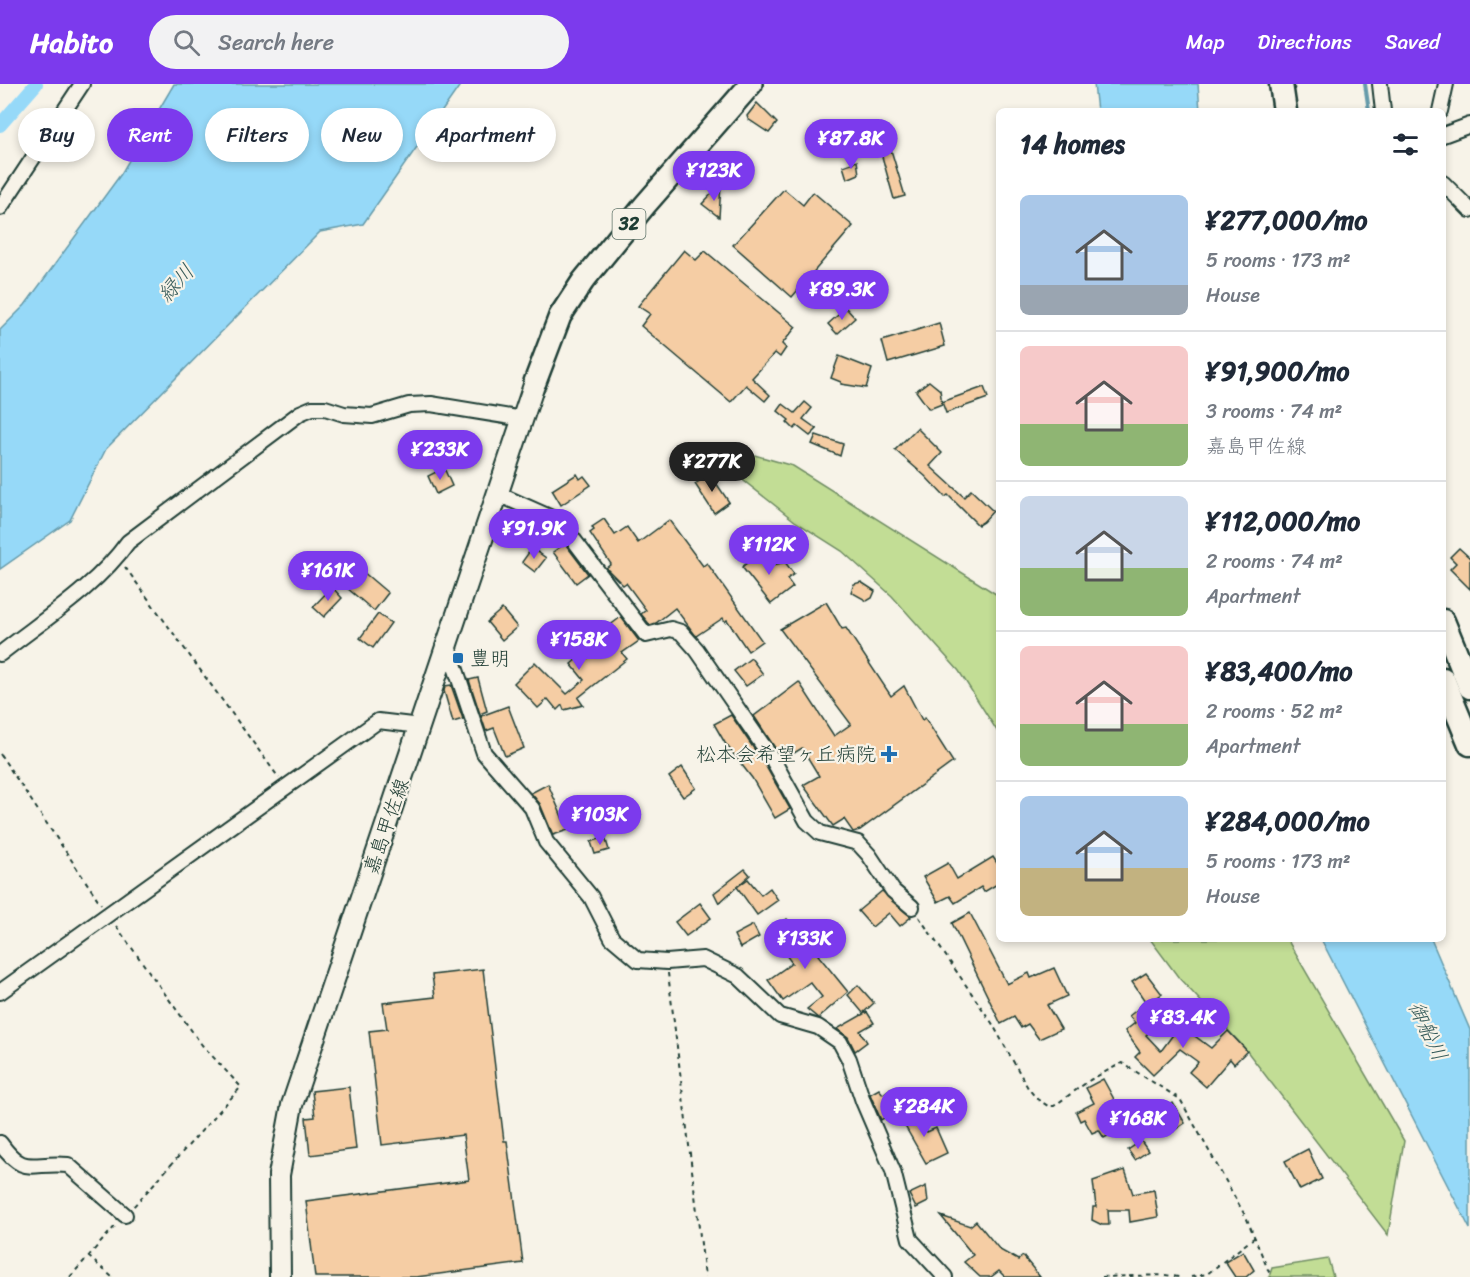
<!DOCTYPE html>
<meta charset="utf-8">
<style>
body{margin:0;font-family:Sriracha,"Klee One",sans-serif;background:#f2f2f3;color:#1f2937;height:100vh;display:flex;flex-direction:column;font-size:22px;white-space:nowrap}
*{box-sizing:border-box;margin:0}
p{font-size:20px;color:#747a83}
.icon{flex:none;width:33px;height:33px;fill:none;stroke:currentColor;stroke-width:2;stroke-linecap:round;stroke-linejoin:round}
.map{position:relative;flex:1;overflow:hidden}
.panel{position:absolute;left:996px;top:24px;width:450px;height:834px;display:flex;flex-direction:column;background:#fff;border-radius:9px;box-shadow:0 3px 9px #0003}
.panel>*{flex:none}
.banner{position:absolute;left:18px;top:24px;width:570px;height:54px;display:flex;gap:12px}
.price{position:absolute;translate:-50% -51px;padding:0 14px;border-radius:21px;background:#7c3aed;color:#fff;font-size:20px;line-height:39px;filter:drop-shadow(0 2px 3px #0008)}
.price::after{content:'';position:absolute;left:50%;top:36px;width:18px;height:14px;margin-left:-9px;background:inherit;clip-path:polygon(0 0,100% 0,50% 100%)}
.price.on{background:#222;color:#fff}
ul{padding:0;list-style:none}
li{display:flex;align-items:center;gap:18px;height:150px;padding:0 24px}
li+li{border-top:2px solid #e0e1e3}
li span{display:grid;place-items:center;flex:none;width:168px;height:120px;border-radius:9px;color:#555}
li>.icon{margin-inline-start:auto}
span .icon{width:72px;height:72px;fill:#fffc;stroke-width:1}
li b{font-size:26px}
h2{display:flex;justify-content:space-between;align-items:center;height:72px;padding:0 24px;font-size:26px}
.chip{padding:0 21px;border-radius:27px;background:#fff;box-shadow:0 3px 9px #0003;font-size:21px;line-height:54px}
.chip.on{background:#7c3aed;color:#fff}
header{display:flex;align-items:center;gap:36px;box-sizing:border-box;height:84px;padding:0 30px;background:#7c3aed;color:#fff}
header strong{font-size:28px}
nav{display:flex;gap:33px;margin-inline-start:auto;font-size:21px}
.search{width:420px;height:54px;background:#f2f2f3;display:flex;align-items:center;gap:15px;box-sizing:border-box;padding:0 21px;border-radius:33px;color:#747a83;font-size:22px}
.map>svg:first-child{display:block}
</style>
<header>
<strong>Habito</strong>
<div class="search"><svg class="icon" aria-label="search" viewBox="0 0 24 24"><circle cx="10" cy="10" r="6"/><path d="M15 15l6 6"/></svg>Search here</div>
<nav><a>Map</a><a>Directions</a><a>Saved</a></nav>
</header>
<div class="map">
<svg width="1470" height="1193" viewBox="0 0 1470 1193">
<rect width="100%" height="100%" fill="#f7f3e8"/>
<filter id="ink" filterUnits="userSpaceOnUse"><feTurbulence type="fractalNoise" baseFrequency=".0167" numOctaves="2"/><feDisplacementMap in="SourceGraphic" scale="12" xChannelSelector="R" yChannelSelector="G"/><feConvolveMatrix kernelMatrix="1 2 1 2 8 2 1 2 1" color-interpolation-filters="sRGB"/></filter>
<g filter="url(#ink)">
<g fill="#c2dd95" stroke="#708d64" stroke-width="1.5">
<path d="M716,360L793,382L999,512V650L959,587L892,512L842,467L796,438L725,382Z"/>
<path d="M1150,855H1287L1404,1057L1388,1151L1243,962L1179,894Z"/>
<path d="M1328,1175L1333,1193H1269L1272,1184Z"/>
</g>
<g fill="#96d9f8" stroke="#669baa" stroke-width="1.5">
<path d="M174,0H461L363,140L320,148L106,365L70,436L0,485V246L25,221L121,90Z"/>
<path d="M1094,0H1198L1200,27H1097Z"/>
<path d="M1321,855H1431L1470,946V1145Z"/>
</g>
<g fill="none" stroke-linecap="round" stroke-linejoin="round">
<path stroke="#669baa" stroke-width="4" d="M1365,0L1369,27"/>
<path stroke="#96d9f8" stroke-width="14" d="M0,41L36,0"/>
</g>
<g fill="#f5cda4" stroke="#1f3d34" stroke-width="1.5">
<path d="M757,19L777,39L769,49L748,35L747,32Z"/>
<path d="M891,66L905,112L894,115L881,69Z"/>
<path d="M857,77L859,90L847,95L843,82Z"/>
<path d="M721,100L719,133L702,120Z"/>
<path d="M784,105L803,121L813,108L853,142L792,213L733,161Z"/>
<path d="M684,166L696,176L705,167L796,243L782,260L786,264L780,273L775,269L752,294L770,311L765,317L746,301L731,318L641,242L650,230L638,222Z"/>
<path d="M846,224L855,234L837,250L828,240Z"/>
<path d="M939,239L945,262L888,279L882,257Z"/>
<path d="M839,272L872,285L866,304L841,300V298L831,294Z"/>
<path d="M929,297L940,306L942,320L929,325L916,307Z"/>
<path d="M984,303L988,314L946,329L942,318Z"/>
<path d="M805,318L812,324L803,335L817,345L810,352L797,342L794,345L787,338L789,336L778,327L783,320L795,329Z"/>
<path d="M917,344L942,369L930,382L964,413L971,406L993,427L983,438L978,441L948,411L945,413L925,392L895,366Z"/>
<path d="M816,351L843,360L840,372L812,360Z"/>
<path d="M444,384L452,402L436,410L428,392Z"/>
<path d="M577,390L580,395L584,392L591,401L561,421L552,406Z"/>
<path d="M710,390L729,418L714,429L695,400Z"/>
<path d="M604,435L615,451L627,443L638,459L669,436L703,482L707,479L762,557L748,567L727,536L725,538L723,534L696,552L675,524L656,539L650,541L641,530L646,526L626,499L623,501L606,484L611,480L590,449L594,446L592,443Z"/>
<path d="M560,453L588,490L576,499L553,468L560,463L556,457Z"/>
<path d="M532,464L546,474L535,488L522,478Z"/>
<path d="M1459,464L1470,474V505L1450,485L1456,479L1450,473Z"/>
<path d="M763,466L774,481L785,478L794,490L787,495L793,503L771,520L742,483Z"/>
<path d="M362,487L388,509L374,527L347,504Z"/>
<path d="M861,498L875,507L872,514L867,517L851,508L854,500Z"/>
<path d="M332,503L342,514L324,533L313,523Z"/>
<path d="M826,518L842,545L846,544L891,612L904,602L922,636L925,634L953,678L860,746L853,748L844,735L833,742L803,701L819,692L802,664L783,676L754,632L799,598L834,652L851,640L780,545Z"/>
<path d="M502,525L517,543L502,556L487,538Z"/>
<path d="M378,530L391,539L373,564L360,554Z"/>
<path d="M621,533L639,557L622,569L627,575L578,614L583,621L564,626L562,621L557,626L548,615L538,624L514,599L535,578L567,610L584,596L571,580L584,569L588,574L611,555L605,545Z"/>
<path d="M751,574L763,590L746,602L734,587Z"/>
<path d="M478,594L487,627L480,630L469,596Z"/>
<path d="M451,601L463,635L453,638L444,607L445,602Z"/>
<path d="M508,622L524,664L505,672L494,644L486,647L481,632Z"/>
<path d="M731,631L765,681L790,725L775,734L752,694L725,659L714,640Z"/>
<path d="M682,683L696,704L683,713L669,693Z"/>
<path d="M548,700L563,735L570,733L574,744L553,751L540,720L531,709Z"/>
<path d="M605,753L609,766L595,770L591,758Z"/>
<path d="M993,773L999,782V799L984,808L981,803L955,819L950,812L938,818L923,793L948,779L957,795Z"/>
<path d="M745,785L750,791L719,819L714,809Z"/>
<path d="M748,795L761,811L770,804L778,816L757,831L737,803Z"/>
<path d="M882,807L911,833L900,842L889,829L872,843L858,827Z"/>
<path d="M700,819L711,834L686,852L675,838Z"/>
<path d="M970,829L1007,900L1029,889L1031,894L1054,884L1067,912L1047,921L1061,945L1039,955L1028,940L1021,944L1014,933L1001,940L952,839Z"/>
<path d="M787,835L808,863L815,858L823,868L818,871L848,908L818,934L807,925L822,913L810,898L783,917L768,896L792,879L769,848Z"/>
<path d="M753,841L759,853L740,864L734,851Z"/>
<path d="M483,885L504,1057H507L523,1179L416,1193H315L306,1117L469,1096L463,1051L382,1061L369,947L387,945L383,919L435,913L432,891Z"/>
<path d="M1146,889L1162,910L1147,920L1132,898Z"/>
<path d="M858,901L874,919L863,929L848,911Z"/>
<path d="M1143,921L1156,942L1146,951L1161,967L1180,941L1211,964L1228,947L1247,967L1234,980L1230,975L1206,1003L1189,988L1198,978L1180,965L1153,991L1135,973L1140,968L1125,947L1135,939L1129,932Z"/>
<path d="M867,928L874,939L860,947L867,958L855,967L848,953L837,945Z"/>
<path d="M1103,995L1128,1041L1104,1054L1099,1046L1092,1049L1084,1035L1080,1037L1076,1028L1094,1019L1086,1004Z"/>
<path d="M349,1003L356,1065L310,1071L306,1034L315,1033L312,1007Z"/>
<path d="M891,1004L903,1022L881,1036L870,1010L879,1005L883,1010Z"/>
<path d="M1162,1018L1166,1024L1173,1019L1185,1039L1167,1051L1151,1025Z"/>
<path d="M916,1027L927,1048L936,1044L947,1069L926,1079L901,1035Z"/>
<path d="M1141,1057L1148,1067L1135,1076L1128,1066Z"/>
<path d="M1308,1065L1322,1095L1300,1106L1285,1077Z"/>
<path d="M1125,1086L1133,1110L1154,1106L1158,1133L1130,1138L1129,1126H1108L1109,1141H1102L1092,1136L1093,1123H1096L1093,1097Z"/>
<path d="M926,1102L928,1118L916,1124L909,1110Z"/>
<path d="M941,1132L970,1142L976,1137L1000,1166L1018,1176L1023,1172L1040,1193H1005L999,1187L991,1193H980L964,1178L973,1171Z"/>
<path d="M1243,1167L1254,1186L1246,1193H1235L1225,1178Z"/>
</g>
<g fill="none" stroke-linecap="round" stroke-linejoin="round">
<defs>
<g id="minor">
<path d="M1380,0L1383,27"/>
<path d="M1440,27L1446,0"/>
<path d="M1443,51L1470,41"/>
<path d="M1443,99L1470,126"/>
<path d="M0,124L82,0"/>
<path d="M498,410L554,435L570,451L646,551L671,545L681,548L697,566L773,676L807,737L820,749L858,759L869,771L893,807L912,823"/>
<path d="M448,562L484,669L532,724L546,758L591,813L612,854L638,876L667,878L703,875L738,892L780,932L818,943L840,958L849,975L863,1017L893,1087L910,1155L945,1193"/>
<path d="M0,570C43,536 96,503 128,458L300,329L312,324H325L344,330L372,332L409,321L431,320L523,335"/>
<path d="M0,908L378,637L420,642"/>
<path d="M0,1059C25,1094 32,1077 68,1081L125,1131"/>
</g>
<path id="secondary" d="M280,1193L279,1091L292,1021L535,298"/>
<path id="primary" d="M535,298L560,232L583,197L645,121L751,0"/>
<g id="trunk">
<path d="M1281,0L1285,27"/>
<path d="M1443,537L1470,603"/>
<path d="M1443,595L1470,660"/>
</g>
</defs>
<use href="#minor" stroke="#1f3d34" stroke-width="18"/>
<use href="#secondary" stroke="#1f3d34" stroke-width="24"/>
<use href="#primary" stroke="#1f3d34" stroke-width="26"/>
<use href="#trunk" stroke="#1f3d34" stroke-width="27"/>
<g stroke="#1f3d34" stroke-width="2" stroke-dasharray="4.5 4.5" stroke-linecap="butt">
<path d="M125,483L279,694"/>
<path d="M0,670L101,820"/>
<path d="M919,833L992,939L1028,1004L1037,1015L1048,1022H1054L1090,996L1122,979L1180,1015L1247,1135L1271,1193"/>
<path d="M116,842L202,961L241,1003L133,1123"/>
<path d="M668,889L705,1193"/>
<path d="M88,1172L112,1193"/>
<path d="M70,1193L117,1140"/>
<path d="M1102,1193L1165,1191L1179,1193"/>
<path d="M1191,1193L1207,1190L1255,1153"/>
</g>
<use href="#minor" stroke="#f7f3e8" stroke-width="14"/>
<use href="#secondary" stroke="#f7f3e8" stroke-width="20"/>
<use href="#primary" stroke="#f7f3e8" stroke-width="21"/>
<use href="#trunk" stroke="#f7f3e8" stroke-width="22"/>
</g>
</g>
<g fill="#1f6fb2" stroke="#f7f3e8" stroke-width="2">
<rect x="452" y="568" width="12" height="12" rx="3"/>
<path d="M886 661h6v6h6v6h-6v6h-6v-6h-6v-6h6z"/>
</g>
<g text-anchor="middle" stroke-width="4.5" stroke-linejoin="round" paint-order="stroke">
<rect fill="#f7f3e8" stroke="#60746a" stroke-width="1.5" x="612.5" y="125" width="33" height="30" rx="4.5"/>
<g font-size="18" font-weight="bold" fill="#1f3d34">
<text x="629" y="146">32</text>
</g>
<g font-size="20" fill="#1f3d34" stroke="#f7f3e8" text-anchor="start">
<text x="470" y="581">豊明</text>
<text x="876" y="677" text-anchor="end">松本会希望ヶ丘病院</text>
</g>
<g font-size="20" fill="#1f3d34" stroke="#f7f3e8">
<text transform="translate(386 742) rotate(-71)" y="7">嘉島甲佐線</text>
</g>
<g font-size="21" font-style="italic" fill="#375c5b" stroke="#f7f3e8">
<text transform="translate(176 199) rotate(-48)" y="7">緑川</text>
<text transform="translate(1428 947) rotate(65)" y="7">御船川</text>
</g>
</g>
</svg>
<b class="price" style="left:851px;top:86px">¥87.8K</b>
<b class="price" style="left:714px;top:118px">¥123K</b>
<b class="price" style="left:842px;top:237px">¥89.3K</b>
<b class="price" style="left:440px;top:397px">¥233K</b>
<b class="price on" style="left:712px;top:409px">¥277K</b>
<b class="price" style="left:534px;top:476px">¥91.9K</b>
<b class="price" style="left:769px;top:492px">¥112K</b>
<b class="price" style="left:328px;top:518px">¥161K</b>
<b class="price" style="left:579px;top:587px">¥158K</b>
<b class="price" style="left:600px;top:762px">¥103K</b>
<b class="price" style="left:805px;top:886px">¥133K</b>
<b class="price" style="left:1183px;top:965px">¥83.4K</b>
<b class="price" style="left:924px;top:1054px">¥284K</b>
<b class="price" style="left:1138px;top:1066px">¥168K</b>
<div class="banner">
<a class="chip">Buy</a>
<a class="chip on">Rent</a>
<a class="chip">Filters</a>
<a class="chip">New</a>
<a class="chip">Apartment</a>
</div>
<section class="panel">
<h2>14 homes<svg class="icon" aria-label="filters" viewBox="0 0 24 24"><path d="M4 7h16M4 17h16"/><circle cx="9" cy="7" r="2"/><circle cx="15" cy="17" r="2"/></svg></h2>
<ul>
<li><span style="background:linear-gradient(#a9c7e8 75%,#9aa5b1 0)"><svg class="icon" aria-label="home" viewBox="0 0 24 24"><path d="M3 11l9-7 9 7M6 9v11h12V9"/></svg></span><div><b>¥277,000/mo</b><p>5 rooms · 173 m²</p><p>House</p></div></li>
<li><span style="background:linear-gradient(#f6c9c9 65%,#8fb573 0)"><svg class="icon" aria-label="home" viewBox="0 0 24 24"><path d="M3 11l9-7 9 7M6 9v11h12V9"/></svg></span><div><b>¥91,900/mo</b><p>3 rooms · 74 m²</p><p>嘉島甲佐線</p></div></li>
<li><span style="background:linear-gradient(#c9d6e8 60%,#8fb573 0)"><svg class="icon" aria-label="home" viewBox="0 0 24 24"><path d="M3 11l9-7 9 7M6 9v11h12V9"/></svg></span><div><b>¥112,000/mo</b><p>2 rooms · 74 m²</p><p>Apartment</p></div></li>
<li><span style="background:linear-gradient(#f6c9c9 65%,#8fb573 0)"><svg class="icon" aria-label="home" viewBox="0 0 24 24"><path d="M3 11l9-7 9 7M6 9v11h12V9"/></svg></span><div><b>¥83,400/mo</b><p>2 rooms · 52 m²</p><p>Apartment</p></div></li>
<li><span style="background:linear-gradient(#a9c7e8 60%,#c2b280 0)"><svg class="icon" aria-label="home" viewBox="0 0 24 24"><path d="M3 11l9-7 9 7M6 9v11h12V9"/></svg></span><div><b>¥284,000/mo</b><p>5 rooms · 173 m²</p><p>House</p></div></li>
</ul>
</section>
</div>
